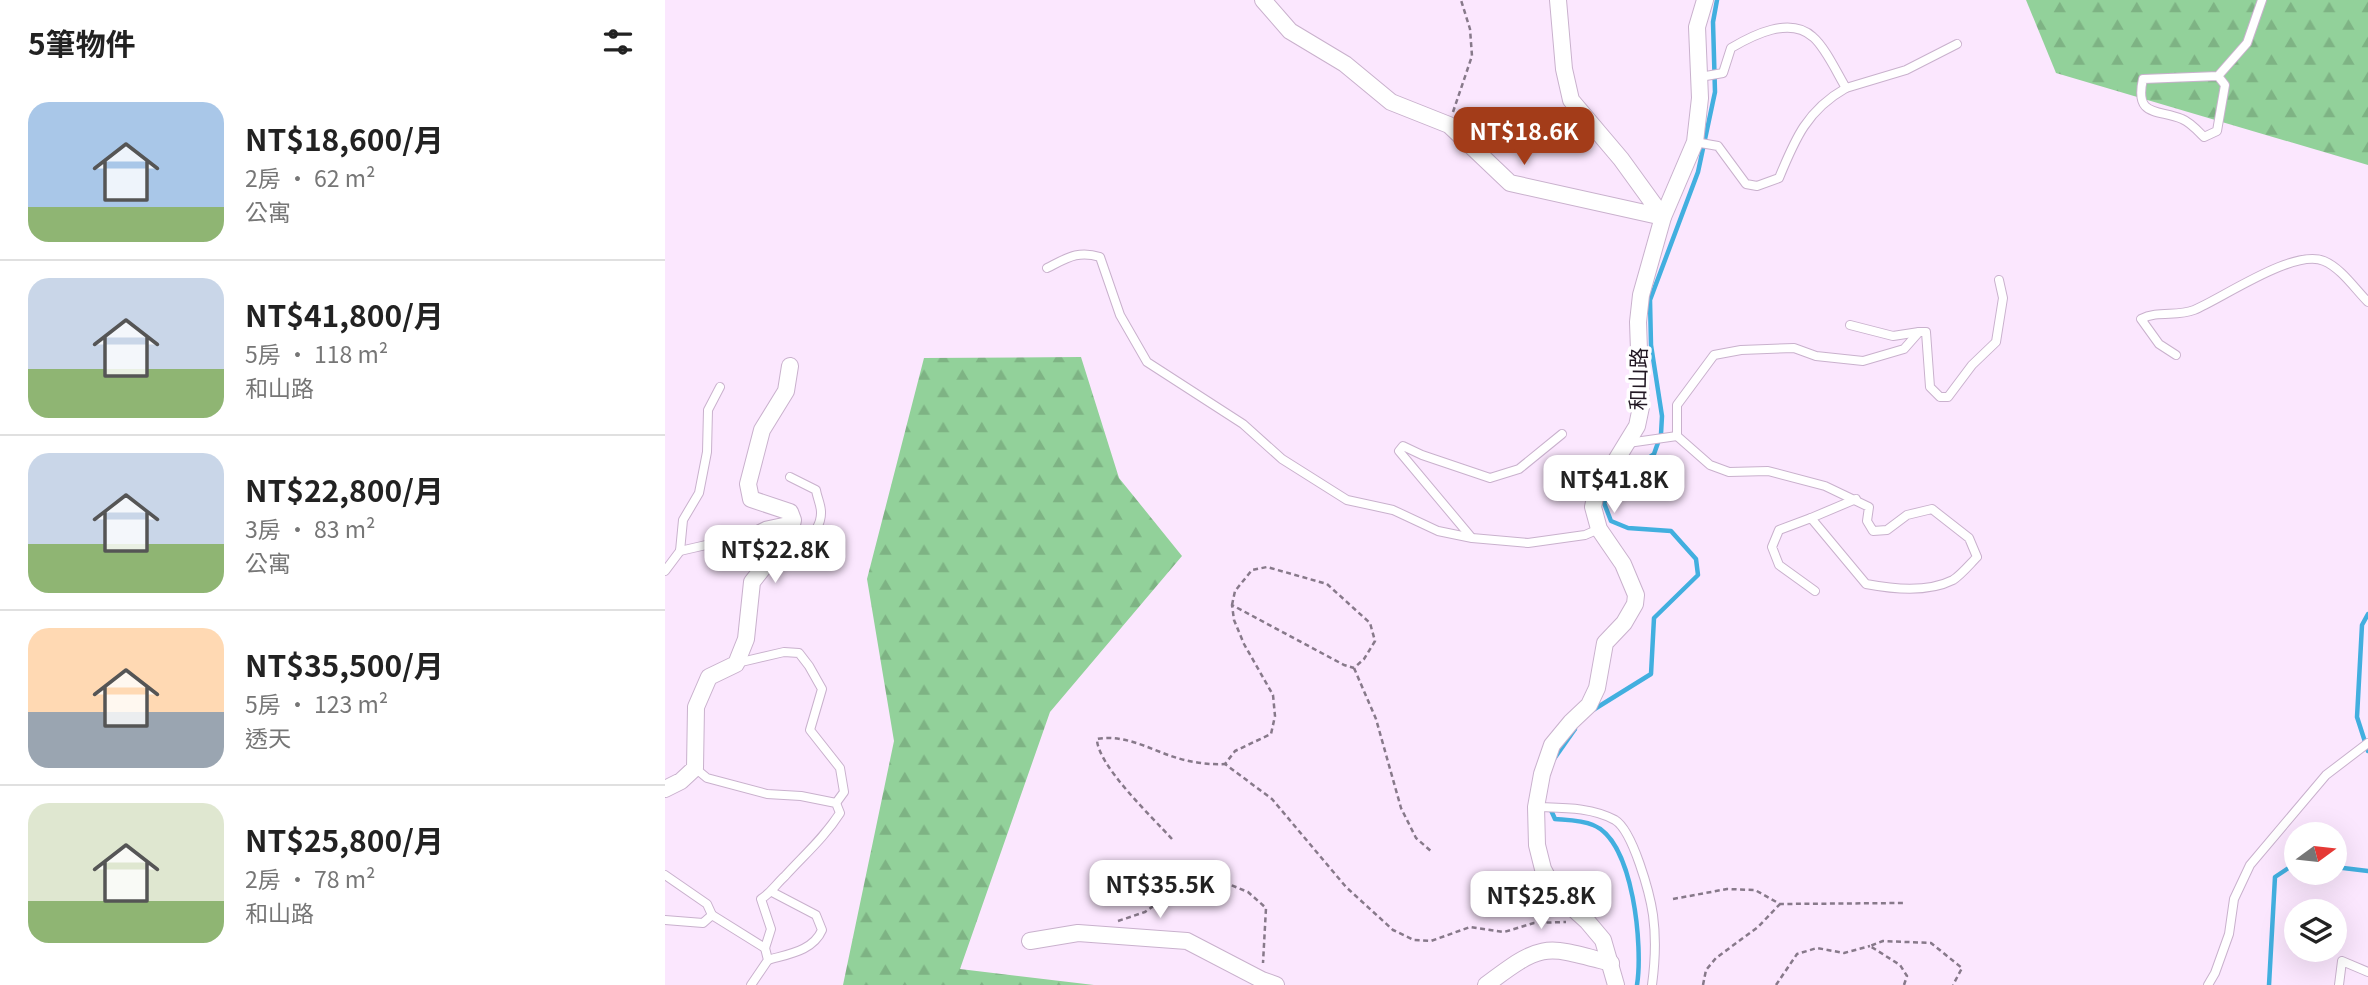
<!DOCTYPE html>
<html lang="zh-TW">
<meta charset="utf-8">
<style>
body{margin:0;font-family:Georgia,"Noto Sans TC",serif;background:#f2f2f2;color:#222;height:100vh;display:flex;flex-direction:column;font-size:26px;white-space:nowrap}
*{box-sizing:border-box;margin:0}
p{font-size:23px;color:#767676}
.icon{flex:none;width:38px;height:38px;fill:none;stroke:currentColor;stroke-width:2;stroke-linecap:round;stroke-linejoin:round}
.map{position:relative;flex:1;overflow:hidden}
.details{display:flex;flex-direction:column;background:#fff;width:665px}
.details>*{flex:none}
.needle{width:46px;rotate:75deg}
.fabs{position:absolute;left:1619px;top:822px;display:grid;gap:14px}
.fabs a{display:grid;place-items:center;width:63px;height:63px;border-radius:50%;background:#fff;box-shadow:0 7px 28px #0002;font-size:35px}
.price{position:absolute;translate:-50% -60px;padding:0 16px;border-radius:14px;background:#fff;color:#222;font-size:23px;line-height:46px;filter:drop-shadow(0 2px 4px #0008)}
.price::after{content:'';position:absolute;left:50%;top:42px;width:21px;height:16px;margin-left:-10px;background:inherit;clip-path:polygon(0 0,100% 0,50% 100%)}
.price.current{background:#a33c19;color:#fff}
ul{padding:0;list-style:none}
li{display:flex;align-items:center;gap:21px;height:175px;padding:0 28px}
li+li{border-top:2px solid #e0e0e0}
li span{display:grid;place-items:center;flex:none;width:196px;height:140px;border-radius:21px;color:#555}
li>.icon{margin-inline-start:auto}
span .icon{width:84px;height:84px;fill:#fffc;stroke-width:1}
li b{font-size:30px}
h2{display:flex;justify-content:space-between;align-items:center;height:84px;padding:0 28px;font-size:30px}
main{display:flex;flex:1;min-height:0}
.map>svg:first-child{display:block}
</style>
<main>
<section class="details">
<h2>5筆物件<svg class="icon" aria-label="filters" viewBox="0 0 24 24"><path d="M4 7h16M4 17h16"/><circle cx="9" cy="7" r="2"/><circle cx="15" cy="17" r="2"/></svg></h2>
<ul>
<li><span style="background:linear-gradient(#a9c7e8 75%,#8fb573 0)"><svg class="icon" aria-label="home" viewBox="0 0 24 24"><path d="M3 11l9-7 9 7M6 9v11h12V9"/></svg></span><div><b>NT$18,600/月</b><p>2房 · 62 m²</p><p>公寓</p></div></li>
<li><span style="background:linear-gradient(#c9d6e8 65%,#8fb573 0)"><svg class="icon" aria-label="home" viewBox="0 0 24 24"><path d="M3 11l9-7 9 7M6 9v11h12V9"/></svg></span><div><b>NT$41,800/月</b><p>5房 · 118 m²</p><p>和山路</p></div></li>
<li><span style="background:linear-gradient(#c9d6e8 65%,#8fb573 0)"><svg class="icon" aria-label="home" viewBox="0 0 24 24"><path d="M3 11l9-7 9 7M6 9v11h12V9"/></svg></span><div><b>NT$22,800/月</b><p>3房 · 83 m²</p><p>公寓</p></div></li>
<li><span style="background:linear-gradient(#ffd9b3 60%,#9aa5b1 0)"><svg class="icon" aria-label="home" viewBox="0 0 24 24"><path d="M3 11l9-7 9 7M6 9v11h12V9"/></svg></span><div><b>NT$35,500/月</b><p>5房 · 123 m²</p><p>透天</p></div></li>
<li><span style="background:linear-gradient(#dfe7d0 70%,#8fb573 0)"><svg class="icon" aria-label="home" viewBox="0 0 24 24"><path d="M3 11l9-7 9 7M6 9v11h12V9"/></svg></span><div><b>NT$25,800/月</b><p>2房 · 78 m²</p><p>和山路</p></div></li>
</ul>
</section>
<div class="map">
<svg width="1703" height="985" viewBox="0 0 1703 985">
<defs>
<pattern id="forest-firs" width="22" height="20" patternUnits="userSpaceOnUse" patternTransform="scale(1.75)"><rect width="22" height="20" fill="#92d19a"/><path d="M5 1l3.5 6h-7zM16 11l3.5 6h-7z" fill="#7eb384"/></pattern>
</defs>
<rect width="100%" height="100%" fill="#fbe7fe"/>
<g fill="url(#forest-firs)">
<path d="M1361,0H1703V165L1391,73Z"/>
<path d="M416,357L454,478L517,556L385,712L295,969L429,985H178L229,741L202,579L259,358Z"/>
</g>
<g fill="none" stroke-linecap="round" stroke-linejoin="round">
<g stroke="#42afdf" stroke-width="4.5">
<path d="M1703,614L1697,625L1692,717L1703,751"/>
<path d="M928,710L986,674L989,618L1033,575L1031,559L1006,531L963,528L946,521L939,503L951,480L989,454L996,434L997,416L986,345L985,300L1033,172L1050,92L1048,22L1052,0"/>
<path d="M889,759L910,729"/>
<path d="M885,808L890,819C902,820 917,820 928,825C969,841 978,948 972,985"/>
<path d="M1670,867L1703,871"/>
<path d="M1604,985L1610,877L1631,863"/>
</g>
<defs>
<g id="service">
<path d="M1553,76L1560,85L1552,131L1539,137C1533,131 1525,122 1517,119C1494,109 1469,118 1478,79L1553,76L1582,43L1597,0"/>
<path d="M1035,77L1058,73L1066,48C1088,35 1125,16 1148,37C1160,47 1172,73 1181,88L1241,70L1292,44"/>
<path d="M1030,142L1053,146L1081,184L1092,186L1114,178C1130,139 1142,110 1181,88"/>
<path d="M382,268C402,258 413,250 435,257L455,315L482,362L578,424L617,459L682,500L728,510L773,531L807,538L863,543L920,535L934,529"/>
<path d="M1185,325L1228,336L1254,332"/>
<path d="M1511,355L1494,344L1476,319C1493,310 1512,317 1529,310C1558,298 1629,248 1659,261C1676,268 1690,289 1703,302"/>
<path d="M963,443L1012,436"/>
<path d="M1146,518L1191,499"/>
<path d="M806,537L734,451L738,446L757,455L825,478L854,469L897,434"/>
<path d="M15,551L80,536L100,526L128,520"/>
<path d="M105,567C124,557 157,536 156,512C156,505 152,497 151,490L125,477"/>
<path d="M0,571L15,551L18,520L34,493L42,452L43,410L55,387"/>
<path d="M1150,591L1114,565L1107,547L1114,530L1146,518L1201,584C1228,589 1262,593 1288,580C1296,575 1305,564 1312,557L1304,538L1267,509L1242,515L1222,530L1208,531L1202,521L1204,507L1160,486L1103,471L1064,472L1045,465L1012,436V405L1049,355L1076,350L1129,348L1151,356L1198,361L1239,349L1254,332H1261L1265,387L1275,397H1283L1307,365L1331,342L1338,298L1334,280"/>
<path d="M72,663L119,652L134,653L144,666L157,689L145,730L175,768L179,792L171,803"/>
<path d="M30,768L42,778L102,794L136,796L171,803L175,813C159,838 139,855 120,876C111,884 107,892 96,899L106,929L100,948L103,960L86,985"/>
<path d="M871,807C898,808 926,807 950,820C968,831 985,894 988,915C991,937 990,963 987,985"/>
<path d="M0,875L42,904L47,915"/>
<path d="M0,920L38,923L47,915L100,948"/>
<path d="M103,960C123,954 148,951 157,930L151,915L107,892"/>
<path d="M1543,985L1550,973L1564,934L1569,899L1585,865L1661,775L1703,743"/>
<path d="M1674,985L1677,961L1703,972"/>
</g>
<g id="minor">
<path d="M598,0L625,31L680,64L726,102L784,125L845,183L998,217L956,159L906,100L899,69L893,0"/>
<path d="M0,789L16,781L30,768L31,707L44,677L71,664L81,639L87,582L125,534L128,520L125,512L86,499L83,484L97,430L121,391L125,366"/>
<path d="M365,941L413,933L522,941L597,980L611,985"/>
<path d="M821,985C878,942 879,945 946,963"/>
<path d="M951,985L938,940L922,921L890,892L878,869L872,845L871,807L877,774L887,745L906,722L924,705L932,688L940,643L959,623L970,604L971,595L958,564L934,529L928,507L931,493L972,426L976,407L973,322L976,295L998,217L1030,142L1035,98L1032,27L1040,0"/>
</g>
</defs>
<use href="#service" stroke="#c9b1cd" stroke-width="10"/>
<use href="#minor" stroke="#c9b1cd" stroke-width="18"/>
<g stroke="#87798a" stroke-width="2.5" stroke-dasharray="5 3.5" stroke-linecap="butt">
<path d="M788,112L807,56L805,29L796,0"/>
<path d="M567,605L570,591L587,570L602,567L662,584L705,623L710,641L699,659L689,668L679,665L567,605L569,620L579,644L608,695L610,716L606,734L570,751L560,764L607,799L681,887L728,930L749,940L766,941L805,927L839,932L869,923L901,922"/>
<path d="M689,668L711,719L736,808L751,838L767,852"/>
<path d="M507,839C488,818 432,765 432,739C458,734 483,748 506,756C523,762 543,765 560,764"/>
<path d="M1008,899L1062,889L1090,890L1115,904L1240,903"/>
<path d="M453,921L480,912L522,882L544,876L583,892L601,908L598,963"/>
<path d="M1038,985L1041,970L1051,958L1093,927L1115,904"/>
<path d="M1111,985L1132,954L1152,948L1179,953L1205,946"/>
<path d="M1239,985L1242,976L1235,965L1205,946L1218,941L1266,943L1297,968L1288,985"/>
</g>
<use href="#service" stroke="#fff" stroke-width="8"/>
<use href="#minor" stroke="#fff" stroke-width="16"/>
</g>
<g text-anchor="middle" stroke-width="7" stroke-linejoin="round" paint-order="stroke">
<g font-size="21" fill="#211823" stroke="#fff">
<text transform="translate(974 379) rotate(-89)" y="7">和山路</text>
</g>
</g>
</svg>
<div class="fabs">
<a><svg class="needle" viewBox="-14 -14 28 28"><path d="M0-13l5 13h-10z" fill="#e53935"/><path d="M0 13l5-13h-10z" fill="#767676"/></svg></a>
<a><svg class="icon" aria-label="layers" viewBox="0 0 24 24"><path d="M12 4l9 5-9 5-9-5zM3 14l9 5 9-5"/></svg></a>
</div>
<b class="price current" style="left:859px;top:167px">NT$18.6K</b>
<b class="price" style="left:949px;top:515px">NT$41.8K</b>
<b class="price" style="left:110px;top:585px">NT$22.8K</b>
<b class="price" style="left:495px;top:920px">NT$35.5K</b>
<b class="price" style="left:876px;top:931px">NT$25.8K</b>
</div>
</main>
